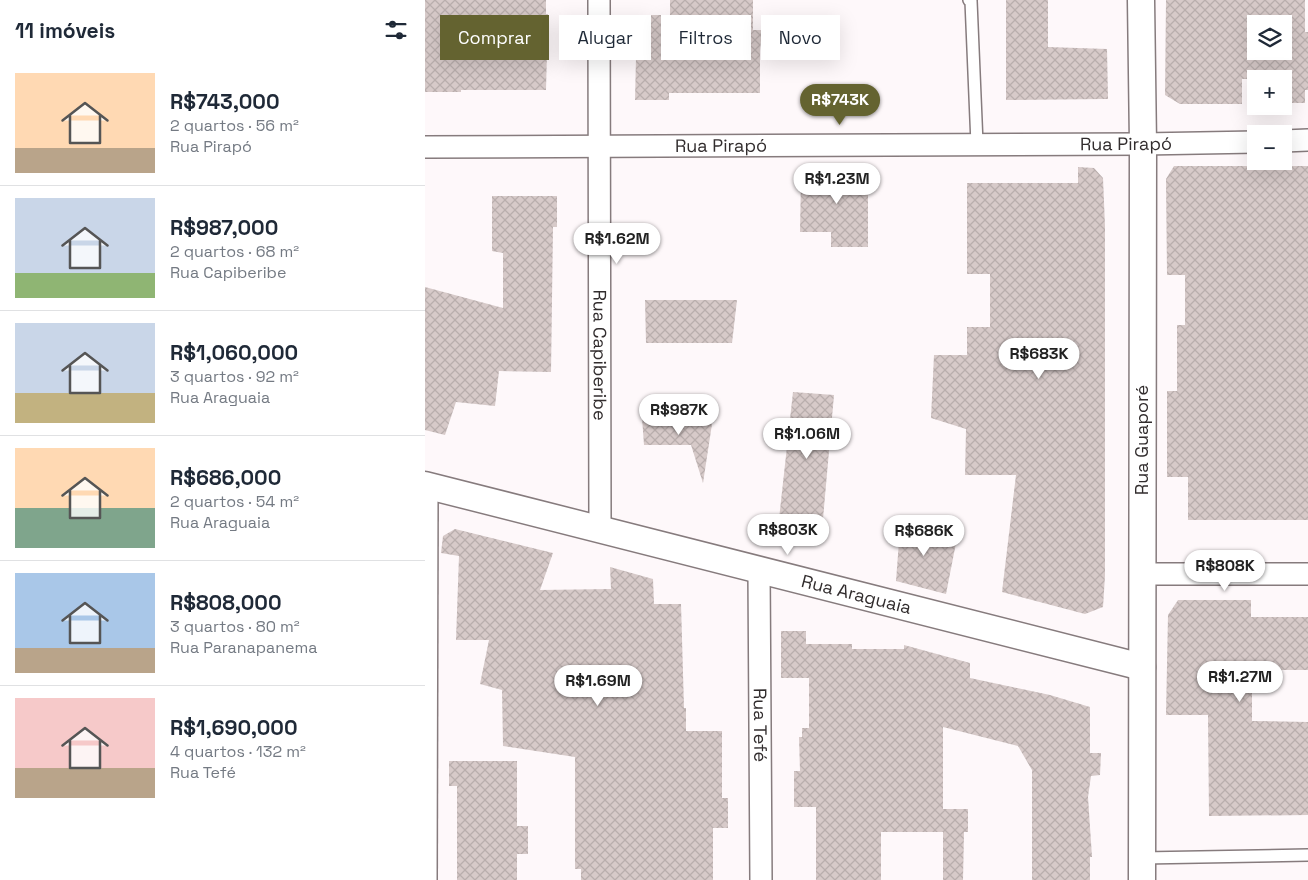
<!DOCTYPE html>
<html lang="pt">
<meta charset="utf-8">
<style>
body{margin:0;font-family:"Space Grotesk",sans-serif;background:#f6f6f7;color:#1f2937;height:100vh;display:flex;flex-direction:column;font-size:19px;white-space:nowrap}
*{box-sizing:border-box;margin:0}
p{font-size:16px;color:#747a83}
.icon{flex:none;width:28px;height:28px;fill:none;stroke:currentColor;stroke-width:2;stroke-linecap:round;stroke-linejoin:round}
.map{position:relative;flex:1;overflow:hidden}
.sheet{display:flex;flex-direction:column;background:#fff;width:425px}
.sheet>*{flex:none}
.top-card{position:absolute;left:15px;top:15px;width:475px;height:45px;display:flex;gap:10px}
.fabs{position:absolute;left:822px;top:15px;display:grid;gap:10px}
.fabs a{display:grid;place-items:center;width:45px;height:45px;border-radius:0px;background:#fff;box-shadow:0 5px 20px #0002;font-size:25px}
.price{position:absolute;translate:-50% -42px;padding:0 11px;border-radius:18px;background:#fff;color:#222;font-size:16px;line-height:32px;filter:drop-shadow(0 1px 2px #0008)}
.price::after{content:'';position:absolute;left:50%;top:30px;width:15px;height:11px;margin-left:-8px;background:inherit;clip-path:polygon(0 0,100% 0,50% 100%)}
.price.active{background:#646330;color:#fff}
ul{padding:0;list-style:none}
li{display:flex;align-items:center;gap:15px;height:125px;padding:0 15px}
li+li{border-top:1px solid #e0e1e3}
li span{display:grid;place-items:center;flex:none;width:140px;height:100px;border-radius:0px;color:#555}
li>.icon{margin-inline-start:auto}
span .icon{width:60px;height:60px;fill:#fffc;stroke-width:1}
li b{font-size:21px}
h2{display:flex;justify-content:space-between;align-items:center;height:60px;padding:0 15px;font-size:21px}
.chip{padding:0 18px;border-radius:0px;background:#fff;box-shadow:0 5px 20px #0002;font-size:18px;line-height:45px}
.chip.active{background:#646330;color:#fff}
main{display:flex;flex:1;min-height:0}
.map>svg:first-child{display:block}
</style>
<main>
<section class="sheet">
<h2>11 imóveis<svg class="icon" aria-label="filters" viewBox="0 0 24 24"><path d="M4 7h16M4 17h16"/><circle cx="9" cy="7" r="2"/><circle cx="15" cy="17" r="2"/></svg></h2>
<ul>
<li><span style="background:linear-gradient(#ffd9b3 75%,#b9a48a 0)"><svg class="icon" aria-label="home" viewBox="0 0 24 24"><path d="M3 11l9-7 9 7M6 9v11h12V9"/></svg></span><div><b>R$743,000</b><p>2 quartos · 56 m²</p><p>Rua Pirapó</p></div></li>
<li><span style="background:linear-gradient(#c9d6e8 75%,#8fb573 0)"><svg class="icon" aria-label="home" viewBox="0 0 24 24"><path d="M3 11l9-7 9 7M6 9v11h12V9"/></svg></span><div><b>R$987,000</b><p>2 quartos · 68 m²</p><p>Rua Capiberibe</p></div></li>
<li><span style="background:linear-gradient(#c9d6e8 70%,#c2b280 0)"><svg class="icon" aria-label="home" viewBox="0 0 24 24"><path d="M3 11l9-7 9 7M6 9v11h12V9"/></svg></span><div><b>R$1,060,000</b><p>3 quartos · 92 m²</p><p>Rua Araguaia</p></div></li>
<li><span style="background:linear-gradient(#ffd9b3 60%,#7fa58c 0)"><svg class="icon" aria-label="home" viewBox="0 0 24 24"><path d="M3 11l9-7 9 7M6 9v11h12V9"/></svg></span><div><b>R$686,000</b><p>2 quartos · 54 m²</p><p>Rua Araguaia</p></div></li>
<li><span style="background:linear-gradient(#a9c7e8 75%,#b9a48a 0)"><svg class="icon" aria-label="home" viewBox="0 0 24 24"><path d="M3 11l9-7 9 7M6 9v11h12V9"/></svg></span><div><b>R$808,000</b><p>3 quartos · 80 m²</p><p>Rua Paranapanema</p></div></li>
<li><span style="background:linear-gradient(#f6c9c9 70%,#b9a48a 0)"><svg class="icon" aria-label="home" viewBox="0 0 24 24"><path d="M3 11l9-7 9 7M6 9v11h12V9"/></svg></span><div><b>R$1,690,000</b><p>4 quartos · 132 m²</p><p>Rua Tefé</p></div></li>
</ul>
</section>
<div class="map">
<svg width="883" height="880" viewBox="0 0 883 880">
<defs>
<pattern id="building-cross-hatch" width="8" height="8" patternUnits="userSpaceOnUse" patternTransform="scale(1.25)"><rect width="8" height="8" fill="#d7cac9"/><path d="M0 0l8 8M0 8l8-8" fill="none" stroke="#b9aead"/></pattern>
</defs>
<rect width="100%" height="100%" fill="#fef8fa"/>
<g fill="url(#building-cross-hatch)" fill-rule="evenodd">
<path d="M0,0H121V14H123L121,90H36V92H0Z"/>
<path d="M245,0H328V30H337L335,51V93H244V100H210L212,15H245Z"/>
<path d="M581,0H623V47L682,49L683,99L581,100Z"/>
<path d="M741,0H880V32H883V90H880V103H859V79H817V104H755L740,95ZM831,24H859V51H831Z"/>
<path d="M749,166H883V520H763V477H742V391H752V325H760V275H742L741,179Z"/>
<path d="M388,167H443V247H406V232H375L376,177H388Z"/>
<path d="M653,167L669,168L678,178L680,226V576L678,607L660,614L577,592L591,475H540L541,429L506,418L509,355H542V327H565V274H542V183H653Z"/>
<path d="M67,196H132V227H128L126,372L74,371L70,406L31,402L20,435L0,430V287L78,308V253L67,251Z"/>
<path d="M220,300H312L307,343H221Z"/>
<path d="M368,392L409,395L397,530L354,519Z"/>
<path d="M217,417H268V424H287L278,483L266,445H219Z"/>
<path d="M476,515L498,520V532L520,535V542L531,543L521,594L471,581Z"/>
<path d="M30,529L128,553L115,590L186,589L185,567L228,579L229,604H256L259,708H261V731H297V798H303V828H288V880H156V869H150V757L78,746L77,690L55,684L64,640H31L34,556L16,553L18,536Z"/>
<path d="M753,600H826V617H883V670H827V721L883,722V815L784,816L783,715H741L743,615Z"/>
<path d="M356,631H381V644H427V649H479V645L545,663V678L625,695L665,707V753H676L675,775L666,776L663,797L667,857H665V880H607V770L593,746L518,727V809H543V832H539L538,880H518V832H456V880H391V807H369V771H375L374,737H377V728H384V678H356Z"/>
<path d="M24,761H92V826H103V854H92V880H32V786H24Z"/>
</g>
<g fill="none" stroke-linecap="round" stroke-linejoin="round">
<defs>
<g id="service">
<path d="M544,0L546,1L552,144"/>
<path d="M717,858L883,855"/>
</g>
<g id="minor">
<path id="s1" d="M174,0L175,530"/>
<path d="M859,141L883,140"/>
<path id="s2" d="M0,147L718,144L831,142"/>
<path id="s3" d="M334,570L336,880"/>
<path d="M717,574H883"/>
<path d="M1,880L2,485"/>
</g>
<g id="tertiary">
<path d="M716,0L718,144L717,880"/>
<path id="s4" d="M0,485L717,667"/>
</g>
</defs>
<use href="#service" stroke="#867b7d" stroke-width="14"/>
<use href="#minor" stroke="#867b7d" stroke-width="24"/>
<use href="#tertiary" stroke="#867b7d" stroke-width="29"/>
<use href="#service" stroke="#fff" stroke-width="11"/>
<use href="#minor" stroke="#fff" stroke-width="21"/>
<use href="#tertiary" stroke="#fff" stroke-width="26"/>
</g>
<g text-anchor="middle" stroke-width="4" stroke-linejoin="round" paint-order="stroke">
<g font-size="18" fill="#322d2e" stroke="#fff">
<text dy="6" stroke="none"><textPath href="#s2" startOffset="701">Rua Pirapó</textPath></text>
<text dy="6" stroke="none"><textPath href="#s2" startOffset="296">Rua Pirapó</textPath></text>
<text dy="6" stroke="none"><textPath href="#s1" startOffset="355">Rua Capiberibe</textPath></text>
<text transform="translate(717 440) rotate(-90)" y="6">Rua Guaporé</text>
<text dy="6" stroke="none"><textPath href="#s4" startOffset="445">Rua Araguaia</textPath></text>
<text dy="6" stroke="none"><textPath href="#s3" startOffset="155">Rua Tefé</textPath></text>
</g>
</g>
</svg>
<div class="fabs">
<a><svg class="icon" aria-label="layers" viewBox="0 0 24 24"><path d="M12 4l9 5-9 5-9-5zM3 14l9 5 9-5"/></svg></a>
<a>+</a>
<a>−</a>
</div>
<b class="price active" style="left:415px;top:126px">R$743K</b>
<b class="price" style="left:412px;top:205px">R$1.23M</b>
<b class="price" style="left:192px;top:265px">R$1.62M</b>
<b class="price" style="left:614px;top:380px">R$683K</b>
<b class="price" style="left:254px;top:436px">R$987K</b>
<b class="price" style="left:382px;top:460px">R$1.06M</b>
<b class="price" style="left:363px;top:556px">R$803K</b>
<b class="price" style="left:499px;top:557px">R$686K</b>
<b class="price" style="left:800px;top:592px">R$808K</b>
<b class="price" style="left:815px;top:703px">R$1.27M</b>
<b class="price" style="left:173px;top:707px">R$1.69M</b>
<div class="top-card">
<a class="chip active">Comprar</a>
<a class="chip">Alugar</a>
<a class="chip">Filtros</a>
<a class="chip">Novo</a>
</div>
</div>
</main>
